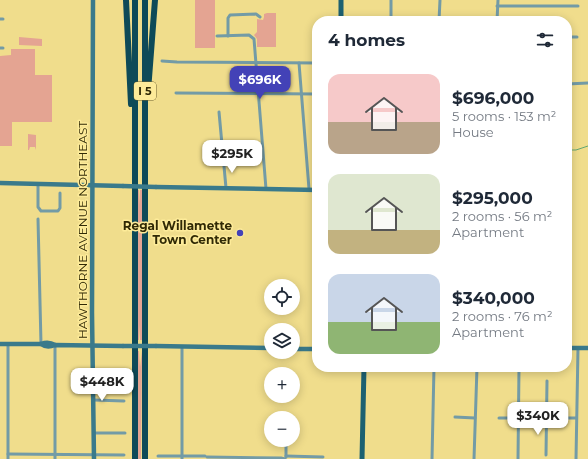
<!DOCTYPE html>
<meta charset="utf-8">
<style>
body{margin:0;font-family:Montserrat,sans-serif;background:#f6f6f7;color:#1f2937;height:100vh;display:flex;flex-direction:column;font-size:15px;white-space:nowrap}
*{box-sizing:border-box;margin:0}
p{font-size:13px;color:#747a83}
.icon{flex:none;width:22px;height:22px;fill:none;stroke:currentColor;stroke-width:2;stroke-linecap:round;stroke-linejoin:round}
.map{position:relative;flex:1;overflow:hidden}
.details{position:absolute;left:312px;top:16px;width:260px;height:356px;display:flex;flex-direction:column;background:#fff;border-radius:16px;box-shadow:0 2px 10px #0003}
.details>*{flex:none}
.tools{position:absolute;left:264px;top:279px;display:grid;gap:8px}
.tools a{display:grid;place-items:center;width:36px;height:36px;border-radius:50%;background:#fff;box-shadow:0 2px 10px #0003;font-size:20px}
.price{position:absolute;translate:-50% -34px;padding:0 9px;border-radius:8px;background:#fff;color:#222;font-size:13px;line-height:26px;filter:drop-shadow(0 1px 2px #0008)}
.price::after{content:'';position:absolute;left:50%;top:24px;width:12px;height:9px;margin-left:-6px;background:inherit;clip-path:polygon(0 0,100% 0,50% 100%)}
.price.selected{background:#4342b7;color:#fff}
ul{padding:0;list-style:none}
li{display:flex;align-items:center;gap:12px;height:100px;padding:0 16px}
li span{display:grid;place-items:center;flex:none;width:112px;height:80px;border-radius:12px;color:#555}
li>.icon{margin-inline-start:auto}
span .icon{width:48px;height:48px;fill:#fffc;stroke-width:1}
li b{font-size:17px}
h2{display:flex;justify-content:space-between;align-items:center;height:48px;padding:0 16px;font-size:17px}
.map>svg:first-child{display:block}
</style>
<div class="map">
<svg width="588" height="459" viewBox="0 0 588 459">
<rect width="100%" height="100%" fill="#f0dd8c"/>
<g fill="#e4a492">
<rect x="195" y="0" width="20" height="48"/>
<path d="M267,13H276V47H257V39L254,35L257,32V19L263,20L264,17V14Z"/>
<path d="M19,37L42,39V46L19,45Z"/>
<path d="M11,49H35V75H52V122H12V146H0V56L11,55Z"/>
<path d="M28,134L36,135V150L35,147H30L29,150H28Z"/>
<path d="M567,159C573,168 573,207 567,217Z"/>
<path d="M138,190H139L140,205V190H142V340H140V325L139,340H138Z"/>
<path d="M138,351H139L140,367L142,351L141,459H138Z"/>
</g>
<g fill="none" stroke-linecap="round" stroke-linejoin="round">
<path stroke="#62a673" stroke-width="1" d="M567,150H576L588,146"/>
<g stroke="#739ba6" stroke-width="3">
<path d="M497,6H578"/>
<path d="M0,19H3"/>
<path d="M391,21V0"/>
<path d="M439,21L440,0"/>
<path d="M497,21L498,0"/>
<path d="M217,36L249,35L254,39L266,189"/>
<path d="M228,36V18L230,15L256,14L260,17"/>
<path d="M567,37H577"/>
<path d="M0,48H3"/>
<path d="M162,61L177,62L317,63"/>
<path d="M299,63L309,189"/>
<path d="M567,84L588,83"/>
<path d="M176,93L317,94"/>
<path d="M219,112L226,188"/>
<path d="M38,184V207L41,211H58L60,208V193"/>
<path d="M38,219L41,344"/>
<path d="M55,345V459"/>
<path d="M182,347V459"/>
<path d="M93,381H110L119,377H124"/>
<path d="M94,400L124,401"/>
<path d="M455,417L475,418"/>
<path d="M499,418H576"/>
<path d="M94,433H125"/>
<path d="M8,454L124,455"/>
<path d="M546,455L547,381"/>
<path d="M158,456H205"/>
<path d="M286,456L323,457"/>
<path d="M207,457L281,458L285,459"/>
<path d="M286,457V440"/>
<path d="M8,459V344"/>
<path d="M432,459L434,367"/>
<path d="M474,459L477,367"/>
<path d="M518,459L519,367"/>
<path d="M576,459L578,348"/>
</g>
<g stroke="#3a7a8b" stroke-width="4.5">
<path d="M93,0L92,313L94,459"/>
<path d="M0,183L123,186"/>
<path d="M156,187L317,190"/>
<path d="M0,344H41C46,342 50,342 55,345"/>
<path d="M41,344C45,347 50,347 55,345L123,346"/>
<path d="M156,346L271,348"/>
<path d="M567,348H588"/>
<path d="M293,349H317"/>
</g>
<g stroke="#1d6171" stroke-width="5">
<path d="M341,0V21"/>
<path d="M362,459L364,367"/>
</g>
<g stroke="#0e4a58" stroke-width="6">
<path d="M126,0L131,104"/>
<path d="M148,91L155,0"/>
<path d="M135,459V0"/>
<path d="M145,459V0"/>
</g>
<g stroke="#3a7a8b" stroke-width="4.5">
<path d="M123,186L156,187"/>
<path d="M123,346H156"/>
</g>
</g>
<circle fill="#4342b7" stroke="#fdeb99" stroke-width="1.5" cx="240" cy="233" r="4"/>
<g text-anchor="middle" stroke-width="3" stroke-linejoin="round" paint-order="stroke">
<rect fill="#fdeb99" stroke="#6e6331" stroke-width="1" x="134" y="82" width="22" height="18" rx="3"/>
<g font-size="11" font-weight="bold" fill="#302905">
<text x="145" y="95">I 5</text>
</g>
<g font-size="12" font-weight="bold" fill="#302905" stroke="#fdeb99" text-anchor="end">
<text x="232" y="230">Regal Willamette<tspan x="232" dy="14">Town Center</tspan></text>
</g>
<g font-size="12" fill="#302905" stroke="#fdeb99">
<text transform="translate(83 230) rotate(-90)" y="4">HAWTHORNE AVENUE NORTHEAST</text>
</g>
</g>
</svg>
<div class="tools">
<a><svg class="icon" aria-label="locate" viewBox="0 0 24 24"><circle cx="12" cy="12" r="6"/><path d="M12 2v4M12 18v4M2 12h4M18 12h4"/></svg></a>
<a><svg class="icon" aria-label="layers" viewBox="0 0 24 24"><path d="M12 4l9 5-9 5-9-5zM3 14l9 5 9-5"/></svg></a>
<a>+</a>
<a>−</a>
</div>
<b class="price selected" style="left:260px;top:100px">$696K</b>
<b class="price" style="left:232px;top:174px">$295K</b>
<b class="price" style="left:102px;top:402px">$448K</b>
<b class="price" style="left:538px;top:436px">$340K</b>
<section class="details">
<h2>4 homes<svg class="icon" aria-label="filters" viewBox="0 0 24 24"><path d="M4 7h16M4 17h16"/><circle cx="9" cy="7" r="2"/><circle cx="15" cy="17" r="2"/></svg></h2>
<ul>
<li><span style="background:linear-gradient(#f6c9c9 60%,#b9a48a 0)"><svg class="icon" aria-label="home" viewBox="0 0 24 24"><path d="M3 11l9-7 9 7M6 9v11h12V9"/></svg></span><div><b>$696,000</b><p>5 rooms · 153 m²</p><p>House</p></div></li>
<li><span style="background:linear-gradient(#dfe7d0 70%,#c2b280 0)"><svg class="icon" aria-label="home" viewBox="0 0 24 24"><path d="M3 11l9-7 9 7M6 9v11h12V9"/></svg></span><div><b>$295,000</b><p>2 rooms · 56 m²</p><p>Apartment</p></div></li>
<li><span style="background:linear-gradient(#c9d6e8 60%,#8fb573 0)"><svg class="icon" aria-label="home" viewBox="0 0 24 24"><path d="M3 11l9-7 9 7M6 9v11h12V9"/></svg></span><div><b>$340,000</b><p>2 rooms · 76 m²</p><p>Apartment</p></div></li>
</ul>
</section>
</div>
